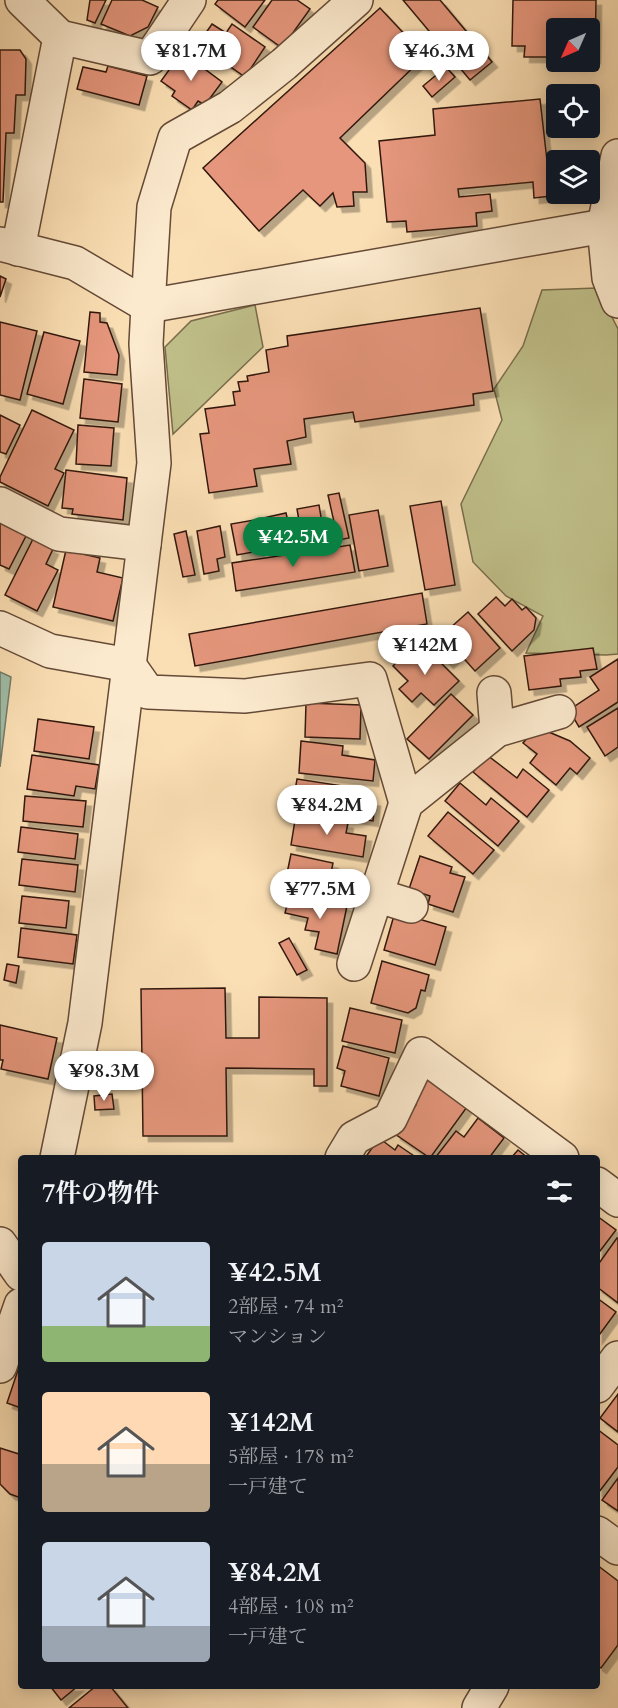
<!DOCTYPE html>
<html lang="ja">
<meta charset="utf-8">
<style>
body{margin:0;font-family:Cardo,"Noto Serif JP",serif;background:#242831;color:#f1f3f6;height:100vh;display:flex;flex-direction:column;font-size:22px;white-space:nowrap}
*{box-sizing:border-box;margin:0}
p{font-size:20px;color:#9ea1a6}
.icon{flex:none;width:33px;height:33px;fill:none;stroke:currentColor;stroke-width:2;stroke-linecap:round;stroke-linejoin:round}
.map{position:relative;flex:1;overflow:hidden}
.sheet{position:absolute;left:18px;top:1155px;width:582px;height:534px;display:flex;flex-direction:column;background:#171b24;border-radius:6px;box-shadow:0 3px 15px #0003}
.sheet>*{flex:none}
.needle{width:39px;rotate:225deg}
.buttons{position:absolute;left:546px;top:18px;display:grid;gap:12px}
.buttons a{display:grid;place-items:center;width:54px;height:54px;border-radius:6px;background:#171b24;box-shadow:0 3px 15px #0003;font-size:30px}
.price{position:absolute;translate:-50% -51px;padding:0 14px;border-radius:21px;background:#fff;color:#222;font-size:20px;line-height:39px;filter:drop-shadow(0 2px 3px #0008)}
.price::after{content:'';position:absolute;left:50%;top:36px;width:18px;height:14px;margin-left:-9px;background:inherit;clip-path:polygon(0 0,100% 0,50% 100%)}
.price.on{background:#0b8043;color:#fff}
ul{padding:0;list-style:none}
li{display:flex;align-items:center;gap:18px;height:150px;padding:0 24px}
li span{display:grid;place-items:center;flex:none;width:168px;height:120px;border-radius:6px;color:#555}
li>.icon{margin-inline-start:auto}
span .icon{width:72px;height:72px;fill:#fffc;stroke-width:1}
li b{font-size:26px}
h2{display:flex;justify-content:space-between;align-items:center;height:72px;padding:0 24px;font-size:26px}
.map>svg:first-child{display:block}
</style>
<div class="map">
<svg width="618" height="1708" viewBox="0 0 618 1708">
<defs>
<filter id="shadow"><feDropShadow dx="5.5" dy="5.5" stdDeviation="0" flood-color="#0004"/></filter>
</defs>
<rect width="100%" height="100%" fill="#fbdfb4"/>
<filter id="stains"><feTurbulence type="fractalNoise" baseFrequency=".00333" numOctaves="4"/><feColorMatrix values="0 0 0 0 .2 0 0 0 0 .09 0 0 0 0 .02 0 0 0 .5 -.17"/></filter>
<radialGradient id="worn" r=".72"><stop offset=".6" stop-color="#630" stop-opacity="0"/><stop offset="1" stop-color="#630" stop-opacity=".3"/></radialGradient>
<g fill="#c1c18b" stroke="#796d4c" stroke-width="1.5">
<path d="M597,288L618,329V654L606,655L526,653L543,616L506,596L473,562L461,504L502,420L494,389L523,346L542,290Z"/>
<path d="M255,305L263,347L173,434L165,347L191,321Z"/>
</g>
<path fill="#a0bda7" stroke="#747b69" stroke-width="1.5" d="M0,672L11,677L0,767Z"/>
<g fill="#e5967b" stroke="#31190d" stroke-width="1.5" filter="url(#shadow)">
<path d="M90,0H106L95,23L87,20Z"/>
<path d="M112,0H142L158,7L148,27L130,36L101,24Z"/>
<path d="M218,0H265L245,27L215,4Z"/>
<path d="M272,0H297L310,9L282,48L253,27Z"/>
<path d="M403,0H440L492,62L470,80Z"/>
<path d="M513,0H596L595,58H590V28H556V57H524L525,46H512Z"/>
<path d="M380,8L425,56L340,138L365,163L367,192H353L354,206L337,207L333,193L320,206L303,190L259,231L203,168Z"/>
<path d="M212,24L226,33L232,24L265,47L245,77L198,44Z"/>
<path d="M0,50H20L26,59L25,95H16L14,133H6L3,202H0Z"/>
<path d="M182,52L222,82L205,105L198,101L192,110L172,96L175,91L161,81Z"/>
<path d="M108,66L147,76L139,105L77,89L83,67L106,72Z"/>
<path d="M446,67L455,77L432,97L423,86Z"/>
<path d="M540,99L551,196L534,198L533,182L458,189L459,197L490,194L492,211L476,213L477,226L407,232L406,221L387,222L379,141L435,135L433,109Z"/>
<path d="M0,276L6,279L0,297Z"/>
<path d="M480,308L493,391L473,394L474,405L355,422L353,412L304,419L306,437L287,441L291,464L254,469L257,486L209,493L200,434L209,433L205,409L235,405L233,392L240,391L238,382L248,381L247,376L269,372L266,350L288,346L287,336Z"/>
<path d="M90,312L100,313V322L107,323L119,355L117,375L84,372Z"/>
<path d="M0,322L37,331L20,400L0,395Z"/>
<path d="M44,332L80,341L63,404L27,394Z"/>
<path d="M84,379L122,384L118,422L80,418Z"/>
<path d="M32,410L74,430L55,469L64,473L48,506L0,482V477Z"/>
<path d="M0,415L20,425L6,454L0,452Z"/>
<path d="M78,425L114,428L111,466L76,464Z"/>
<path d="M66,470L127,478L123,520L72,514L73,509L62,508Z"/>
<path d="M339,493L349,538L338,540L328,495Z"/>
<path d="M441,501L455,585L425,590L410,506Z"/>
<path d="M319,505L325,541L303,544L297,509Z"/>
<path d="M378,510L388,566L359,571L349,515Z"/>
<path d="M286,513L293,544L269,549L263,518Z"/>
<path d="M254,520L259,551L237,555L231,524Z"/>
<path d="M0,521L27,534L9,569L0,565Z"/>
<path d="M220,526L225,557L217,559L219,571L204,574L197,531Z"/>
<path d="M186,531L195,575L183,577L174,534Z"/>
<path d="M33,539L53,549L46,564L58,570L37,611L5,595Z"/>
<path d="M350,545L355,572L236,591L232,563Z"/>
<path d="M66,550L100,558L97,572L123,578L113,621L53,607Z"/>
<path d="M422,593L427,624L195,666L189,634Z"/>
<path d="M496,597L505,606L512,599L522,610L526,607L536,618L534,630L512,651L478,614Z"/>
<path d="M468,612L500,648L475,671L459,653L448,663L431,645Z"/>
<path d="M422,644L459,681L434,705L421,693L412,702L399,689L408,681L393,666L402,656L406,660Z"/>
<path d="M593,648L597,669L580,671L581,677L560,679L561,686L529,690L524,656Z"/>
<path d="M618,659V702L579,727L569,710L599,690L590,677Z"/>
<path d="M451,694L473,715L429,759L407,739Z"/>
<path d="M306,703L361,705L360,739L305,737Z"/>
<path d="M618,708V747L605,756L587,727Z"/>
<path d="M38,719L94,727L89,759L34,751Z"/>
<path d="M537,727L570,741L590,758L577,774L570,768L556,785L530,763L537,754L523,743Z"/>
<path d="M301,741L343,746L342,755L375,760L373,781L299,773Z"/>
<path d="M32,755L99,765L95,789L76,786L74,796L27,789Z"/>
<path d="M487,755L517,778L523,769L549,790L527,817L473,772Z"/>
<path d="M297,779L356,788L354,798L375,801L373,821L292,808Z"/>
<path d="M460,783L486,805L491,798L519,821L498,846L445,801Z"/>
<path d="M25,796L86,801L83,827L23,821Z"/>
<path d="M448,812L494,850L473,874L428,836Z"/>
<path d="M296,814L348,823L346,833L366,836L363,857L291,845Z"/>
<path d="M21,827L78,834L75,859L18,852Z"/>
<path d="M291,854L333,863L331,873L360,879L354,904L284,888Z"/>
<path d="M420,856L452,867L450,873L465,877L453,912L428,904L430,896L409,889Z"/>
<path d="M22,859L78,865L75,892L19,885Z"/>
<path d="M290,894L347,906L337,954L315,949L319,932L305,930L308,918L285,913Z"/>
<path d="M22,896L69,901L66,928L19,923Z"/>
<path d="M395,912L446,927L435,965L384,950Z"/>
<path d="M21,928L77,935L73,964L18,957Z"/>
<path d="M289,938L307,970L297,975L279,943Z"/>
<path d="M382,961L429,975L425,991L421,990L416,1008L408,1013L371,1003Z"/>
<path d="M7,964L19,966L16,983L4,980Z"/>
<path d="M225,988L226,1038H259V997L327,998V1086H314V1069L226,1068L227,1136H143L141,989Z"/>
<path d="M350,1008L402,1020L395,1053L342,1041Z"/>
<path d="M0,1025L57,1038L48,1079L1,1069L3,1060H0Z"/>
<path d="M343,1046L389,1058L379,1096L341,1086L345,1071L337,1068Z"/>
<path d="M424,1076L467,1107L430,1158L395,1134L416,1105L408,1099Z"/>
<path d="M112,1094L114,1109L95,1110L94,1096Z"/>
<path d="M478,1118L504,1138L489,1158H435L456,1131L464,1137Z"/>
<path d="M379,1138L395,1150L398,1145L417,1158H365Z"/>
<path d="M518,1150L528,1158H511Z"/>
<path d="M597,1216L616,1230L597,1255Z"/>
<path d="M617,1238H618V1303L597,1287V1266Z"/>
<path d="M597,1298L616,1312L597,1338Z"/>
<path d="M21,1361V1408L7,1403Z"/>
<path d="M618,1394V1432L600,1418Z"/>
<path d="M597,1429L618,1445V1467L599,1492L597,1491Z"/>
<path d="M0,1448L19,1454L21,1448V1498L10,1494L0,1484Z"/>
<path d="M618,1478V1511L602,1500Z"/>
<path d="M597,1565L618,1581V1645L601,1668L597,1665Z"/>
<path d="M50,1686H78L61,1700Z"/>
<path d="M96,1686H110L128,1708H69Z"/>
</g>
<g fill="none" stroke-linecap="round" stroke-linejoin="round">
<defs>
<g id="minor">
<path d="M22,0L60,37L150,58L189,0"/>
<path d="M618,156L604,226L609,278L618,301"/>
<path d="M0,244L75,263L148,306L604,226L618,227"/>
<path d="M18,249L60,37"/>
<path d="M0,504L59,534L144,544"/>
<path d="M0,628L50,651L129,665L148,692L245,696L370,679L406,803"/>
<path d="M494,693L497,730"/>
<path d="M376,895L411,906"/>
<path d="M354,964L406,803L497,730L559,712"/>
<path d="M57,1158L85,1023L154,463L146,344L148,306L154,207L175,138L230,107L284,64L356,0"/>
<path d="M342,1158L354,1138L390,1119L421,1054L562,1158"/>
<path d="M597,1184L618,1200"/>
<path d="M0,1244L21,1274"/>
<path d="M0,1366L21,1305"/>
<path d="M597,1386L618,1358"/>
<path d="M597,1533L618,1548"/>
<path d="M479,1708L492,1686"/>
</g>
</defs>
<use href="#minor" stroke="#644a37" stroke-width="36"/>
<use href="#minor" stroke="#fceace" stroke-width="33"/>
</g>
<rect width="100%" height="100%" filter="url(#stains)"/>
<rect width="100%" height="100%" fill="url(#worn)"/>
</svg>
<div class="buttons">
<a><svg class="needle" viewBox="-14 -14 28 28"><path d="M0-13l5 13h-10z" fill="#e53935"/><path d="M0 13l5-13h-10z" fill="#9ea1a6"/></svg></a>
<a><svg class="icon" aria-label="locate" viewBox="0 0 24 24"><circle cx="12" cy="12" r="6"/><path d="M12 2v4M12 18v4M2 12h4M18 12h4"/></svg></a>
<a><svg class="icon" aria-label="layers" viewBox="0 0 24 24"><path d="M12 4l9 5-9 5-9-5zM3 14l9 5 9-5"/></svg></a>
</div>
<b class="price" style="left:191px;top:82px">¥81.7M</b>
<b class="price" style="left:439px;top:82px">¥46.3M</b>
<b class="price on" style="left:293px;top:568px">¥42.5M</b>
<b class="price" style="left:425px;top:676px">¥142M</b>
<b class="price" style="left:327px;top:836px">¥84.2M</b>
<b class="price" style="left:320px;top:920px">¥77.5M</b>
<b class="price" style="left:104px;top:1102px">¥98.3M</b>
<section class="sheet">
<h2>7件の物件<svg class="icon" aria-label="filters" viewBox="0 0 24 24"><path d="M4 7h16M4 17h16"/><circle cx="9" cy="7" r="2"/><circle cx="15" cy="17" r="2"/></svg></h2>
<ul>
<li><span style="background:linear-gradient(#c9d6e8 70%,#8fb573 0)"><svg class="icon" aria-label="home" viewBox="0 0 24 24"><path d="M3 11l9-7 9 7M6 9v11h12V9"/></svg></span><div><b>¥42.5M</b><p>2部屋 · 74 m²</p><p>マンション</p></div></li>
<li><span style="background:linear-gradient(#ffd9b3 60%,#b9a48a 0)"><svg class="icon" aria-label="home" viewBox="0 0 24 24"><path d="M3 11l9-7 9 7M6 9v11h12V9"/></svg></span><div><b>¥142M</b><p>5部屋 · 178 m²</p><p>一戸建て</p></div></li>
<li><span style="background:linear-gradient(#c9d6e8 70%,#9aa5b1 0)"><svg class="icon" aria-label="home" viewBox="0 0 24 24"><path d="M3 11l9-7 9 7M6 9v11h12V9"/></svg></span><div><b>¥84.2M</b><p>4部屋 · 108 m²</p><p>一戸建て</p></div></li>
</ul>
</section>
</div>
